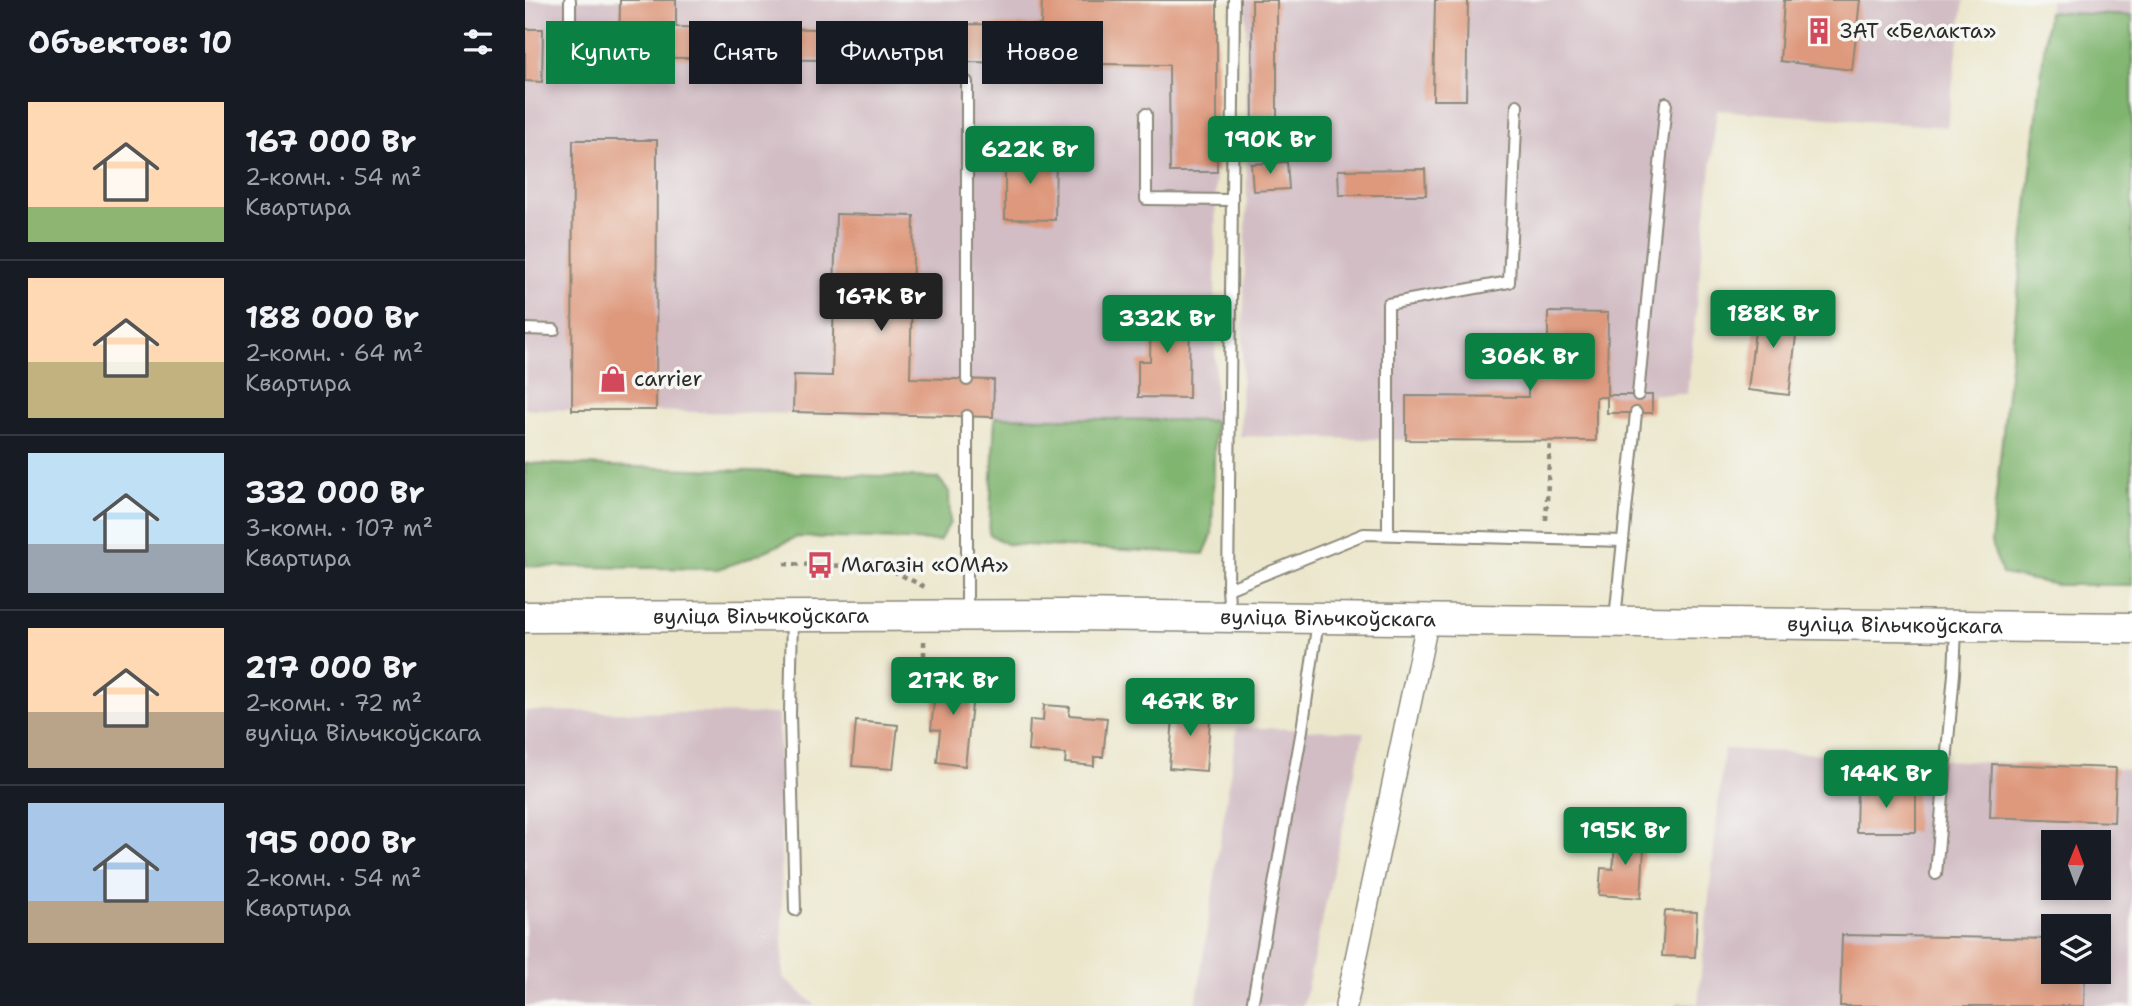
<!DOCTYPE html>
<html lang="ru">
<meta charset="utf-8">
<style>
body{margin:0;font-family:"Shantell Sans",sans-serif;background:#20242c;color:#f1f3f6;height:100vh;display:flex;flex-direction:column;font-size:26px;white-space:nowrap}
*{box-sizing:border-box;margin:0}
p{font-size:23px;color:#9ea1a6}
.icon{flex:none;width:38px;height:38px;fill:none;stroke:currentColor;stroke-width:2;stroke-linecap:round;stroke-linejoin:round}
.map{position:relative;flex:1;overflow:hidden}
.drawer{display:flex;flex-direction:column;background:#171b24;width:525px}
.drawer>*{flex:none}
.guide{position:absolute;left:21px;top:21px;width:665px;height:63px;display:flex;gap:14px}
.needle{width:46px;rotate:1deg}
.fabs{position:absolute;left:1516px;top:830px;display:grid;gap:14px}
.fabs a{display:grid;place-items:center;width:70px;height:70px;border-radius:0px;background:#171b24;box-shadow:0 4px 10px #0003;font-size:35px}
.price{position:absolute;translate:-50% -60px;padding:0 16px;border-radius:7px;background:#0b8043;color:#fff;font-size:23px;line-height:46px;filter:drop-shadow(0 2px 4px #0008)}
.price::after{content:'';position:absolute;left:50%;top:42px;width:21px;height:16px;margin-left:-10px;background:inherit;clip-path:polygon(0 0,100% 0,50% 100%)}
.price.on{background:#222;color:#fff}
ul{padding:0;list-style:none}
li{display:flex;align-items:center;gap:21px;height:175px;padding:0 28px}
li+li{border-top:2px solid #363941}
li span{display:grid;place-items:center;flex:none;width:196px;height:140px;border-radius:0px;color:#555}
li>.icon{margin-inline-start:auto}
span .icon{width:84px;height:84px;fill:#fffc;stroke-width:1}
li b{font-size:30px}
h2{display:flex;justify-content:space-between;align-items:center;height:84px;padding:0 28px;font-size:30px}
.tag{padding:0 24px;border-radius:0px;background:#171b24;box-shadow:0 4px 10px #0003;font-size:24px;line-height:63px}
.tag.on{background:#0b8043;color:#fff}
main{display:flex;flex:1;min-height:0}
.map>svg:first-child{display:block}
</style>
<main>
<section class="drawer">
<h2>Объектов: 10<svg class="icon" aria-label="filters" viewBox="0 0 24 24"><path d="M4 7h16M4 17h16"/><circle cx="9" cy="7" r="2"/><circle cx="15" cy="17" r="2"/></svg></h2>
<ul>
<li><span style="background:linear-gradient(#ffd9b3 75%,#8fb573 0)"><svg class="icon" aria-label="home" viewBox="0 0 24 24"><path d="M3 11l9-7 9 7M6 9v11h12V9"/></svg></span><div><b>167 000 Br</b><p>2-комн. · 54 m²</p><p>Квартира</p></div></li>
<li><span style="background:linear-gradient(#ffd9b3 60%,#c2b280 0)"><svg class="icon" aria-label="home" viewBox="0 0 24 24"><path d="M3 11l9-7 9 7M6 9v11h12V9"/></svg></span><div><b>188 000 Br</b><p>2-комн. · 64 m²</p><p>Квартира</p></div></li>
<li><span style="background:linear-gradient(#bfe0f5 65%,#9aa5b1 0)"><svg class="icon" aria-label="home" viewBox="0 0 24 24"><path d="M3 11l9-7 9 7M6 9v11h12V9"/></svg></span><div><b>332 000 Br</b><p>3-комн. · 107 m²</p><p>Квартира</p></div></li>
<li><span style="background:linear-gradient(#ffd9b3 60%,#b9a48a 0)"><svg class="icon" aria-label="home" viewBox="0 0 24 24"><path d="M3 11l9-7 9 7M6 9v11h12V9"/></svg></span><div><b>217 000 Br</b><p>2-комн. · 72 m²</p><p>вуліца Вільчкоўскага</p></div></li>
<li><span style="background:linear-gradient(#a9c7e8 70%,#b9a48a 0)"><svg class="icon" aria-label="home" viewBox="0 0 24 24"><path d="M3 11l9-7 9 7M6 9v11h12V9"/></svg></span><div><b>195 000 Br</b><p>2-комн. · 54 m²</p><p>Квартира</p></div></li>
</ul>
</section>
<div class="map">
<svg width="1607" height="1006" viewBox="0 0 1607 1006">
<rect width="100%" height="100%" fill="#f6f6f2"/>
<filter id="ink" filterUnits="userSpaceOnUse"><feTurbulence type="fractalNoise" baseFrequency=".0143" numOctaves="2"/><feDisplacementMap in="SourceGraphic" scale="14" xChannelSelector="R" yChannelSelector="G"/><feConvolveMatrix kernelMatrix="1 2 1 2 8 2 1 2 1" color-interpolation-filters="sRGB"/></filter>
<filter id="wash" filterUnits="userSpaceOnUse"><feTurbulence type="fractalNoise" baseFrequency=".00686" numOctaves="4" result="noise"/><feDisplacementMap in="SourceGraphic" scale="28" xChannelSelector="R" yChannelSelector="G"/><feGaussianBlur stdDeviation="1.57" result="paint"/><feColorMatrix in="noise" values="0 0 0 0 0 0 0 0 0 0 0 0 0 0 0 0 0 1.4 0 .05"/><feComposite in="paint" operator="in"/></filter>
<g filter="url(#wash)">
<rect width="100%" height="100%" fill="#ebe6ca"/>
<g fill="#d2bdc5" fill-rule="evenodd">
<path d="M0,0H691L690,421L0,409Z"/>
<path d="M721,0H1439L1422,127L1192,110L1162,394L1082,395L1023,355H1003V397L881,396V440L715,436L722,195Z"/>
<path d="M1525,0H1607V16L1523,12Z"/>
<path d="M0,711L254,714L258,977L291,1006H0Z"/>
<path d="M712,727L839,732L778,1006H671Z"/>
<path d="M1199,749L1607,769V1006H1152L1153,1002L1173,1004ZM1528,842H1573V887H1528ZM1528,926H1573V971H1528Z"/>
</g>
<g fill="#80b570" stroke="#56704e" stroke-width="2">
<path d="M1523,12L1607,16V585H1532L1477,574L1466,543Z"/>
<path d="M470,417L690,421L687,535L679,554L481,544L464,534Z"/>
<path d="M0,463L413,478L424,491L425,523L414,541L272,537L220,560L193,569L0,566Z"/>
</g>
<g id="blocks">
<g fill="#de987b">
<path d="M95,0H151V27L431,31V24L516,25L517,0H692V172H645L644,65L94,57Z"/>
<path d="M727,0H752V140H728Z"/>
<path d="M910,0H943L941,100H908Z"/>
<path d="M1259,0H1335L1327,70L1255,61Z"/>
<path d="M0,29H18L17,82L0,81Z"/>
<path d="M48,140H132L131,410H47Z"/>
<path d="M480,152L531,153L530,220L480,219Z"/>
<path d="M762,162L764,189L728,191L726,164Z"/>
<path d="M900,169L901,195H814L813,170Z"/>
<path d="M311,214L389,216L385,378L469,380L468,417L268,412L269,375L307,376Z"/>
<path d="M626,305L665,306L664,398L613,397V361H625Z"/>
<path d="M1233,305L1274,310L1264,395L1223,390Z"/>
<path d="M1023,312L1083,313L1082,397H1071V441L881,440V396L1003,397V355H1023Z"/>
<rect x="1082" y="395" width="45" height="18"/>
<path d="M412,674L450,678L440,766L412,762L415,730L406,729Z"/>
<path d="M519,705L545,707L544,715L582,718L578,757H569V766L540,763L541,754L503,751L505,720L518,721Z"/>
<path d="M649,705L686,708L681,771L644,768Z"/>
<path d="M331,721L373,725L368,769L327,766Z"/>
<path d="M1467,764L1591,768L1589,822L1465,817Z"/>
<path d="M1332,787H1391V832H1331Z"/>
<path d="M1091,830L1120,832L1116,898L1074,895L1076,868L1088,869Z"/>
<path d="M1140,911L1172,912L1170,957L1137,956Z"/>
<path d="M1317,935L1528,939V971H1560L1559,1006H1315Z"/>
</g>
</g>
</g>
<g filter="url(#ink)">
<use href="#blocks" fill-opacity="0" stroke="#8b887a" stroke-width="2"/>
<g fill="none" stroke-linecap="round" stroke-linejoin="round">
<defs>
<g id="service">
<path d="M45,0V65"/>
<path d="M621,114V199L707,200"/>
<path d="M0,329L29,330"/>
<path d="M442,380V82"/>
<path d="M1113,395L1141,103"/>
<path d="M442,416V613"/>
<path d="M863,534V304L984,282L992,105"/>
<path d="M703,589L839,534L1098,541"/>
<path d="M705,617L703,589L709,0"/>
<path d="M267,618L265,714L270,910"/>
<path d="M1090,619L1111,413"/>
<path d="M1411,874L1429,674L1431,629"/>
<path d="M727,1006L777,730L793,621"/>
</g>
<path id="minor" d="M821,1006L903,619"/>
<g id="secondary">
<path id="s1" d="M0,617L543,615L1607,628"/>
</g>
</defs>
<use href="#service" stroke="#8b887a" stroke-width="14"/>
<use href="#minor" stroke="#8b887a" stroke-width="24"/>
<use href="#secondary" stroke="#8b887a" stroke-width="33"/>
<g stroke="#8b887a" stroke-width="4.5" stroke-dasharray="5 5" stroke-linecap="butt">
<path d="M1021,520L1025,441"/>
<path d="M259,564L360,567L400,587"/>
<path d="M399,641V657"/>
</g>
<use href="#service" stroke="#fff" stroke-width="10"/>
<use href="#minor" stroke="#fff" stroke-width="21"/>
<use href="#secondary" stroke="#fff" stroke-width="30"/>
</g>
</g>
<defs>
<symbol id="building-bare" viewBox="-9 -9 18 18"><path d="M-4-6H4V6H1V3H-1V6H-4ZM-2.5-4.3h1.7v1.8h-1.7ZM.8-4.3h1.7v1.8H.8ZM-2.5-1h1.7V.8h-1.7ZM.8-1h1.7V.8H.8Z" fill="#d1495b" stroke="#f6f6f2" stroke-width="2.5" paint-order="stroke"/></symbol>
<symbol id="shop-bare" viewBox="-9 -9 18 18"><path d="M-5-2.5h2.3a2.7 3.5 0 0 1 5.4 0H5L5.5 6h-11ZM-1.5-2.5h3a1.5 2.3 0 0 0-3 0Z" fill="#d1495b" stroke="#f6f6f2" stroke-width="2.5" paint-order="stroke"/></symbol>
<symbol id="bus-bare" viewBox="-9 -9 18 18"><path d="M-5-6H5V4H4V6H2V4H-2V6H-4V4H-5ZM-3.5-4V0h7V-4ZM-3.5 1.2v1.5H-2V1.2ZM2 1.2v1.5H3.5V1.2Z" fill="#d1495b" stroke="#f6f6f2" stroke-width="2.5" paint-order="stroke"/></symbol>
</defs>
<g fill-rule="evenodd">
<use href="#building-bare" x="1275" y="12" width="38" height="38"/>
<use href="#shop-bare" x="69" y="360" width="38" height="38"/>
<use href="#bus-bare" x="276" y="546" width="38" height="38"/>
</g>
<g text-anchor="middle" stroke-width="7" stroke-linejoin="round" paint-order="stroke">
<g font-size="21" fill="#2b2b2b" stroke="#f6f6f2" text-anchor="start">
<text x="1315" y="38">ЗАТ «Белакта»</text>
<text x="109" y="386">carrier</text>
<text x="316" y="572">Магазін «ОМА»</text>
</g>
<g font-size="21" fill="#2b2b2b" stroke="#f6f6f2">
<text dy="7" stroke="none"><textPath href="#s1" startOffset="236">вуліца Вільчкоўскага</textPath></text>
<text dy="7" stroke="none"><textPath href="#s1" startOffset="803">вуліца Вільчкоўскага</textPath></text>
<text dy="7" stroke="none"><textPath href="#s1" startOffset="1370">вуліца Вільчкоўскага</textPath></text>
</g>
</g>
</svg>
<div class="fabs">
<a><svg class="needle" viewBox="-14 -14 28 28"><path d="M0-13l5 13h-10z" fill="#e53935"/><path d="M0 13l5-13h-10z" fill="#9ea1a6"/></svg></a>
<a><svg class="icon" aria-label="layers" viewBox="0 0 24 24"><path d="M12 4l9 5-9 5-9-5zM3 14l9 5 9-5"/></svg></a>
</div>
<b class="price" style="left:745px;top:176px">190K Br</b>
<b class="price" style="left:505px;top:186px">622K Br</b>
<b class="price on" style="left:356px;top:333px">167K Br</b>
<b class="price" style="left:1248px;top:350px">188K Br</b>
<b class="price" style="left:642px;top:355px">332K Br</b>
<b class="price" style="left:1005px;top:393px">306K Br</b>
<b class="price" style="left:428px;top:717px">217K Br</b>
<b class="price" style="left:665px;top:738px">467K Br</b>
<b class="price" style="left:1361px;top:810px">144K Br</b>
<b class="price" style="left:1100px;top:867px">195K Br</b>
<div class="guide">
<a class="tag on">Купить</a>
<a class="tag">Снять</a>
<a class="tag">Фильтры</a>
<a class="tag">Новое</a>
</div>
</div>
</main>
